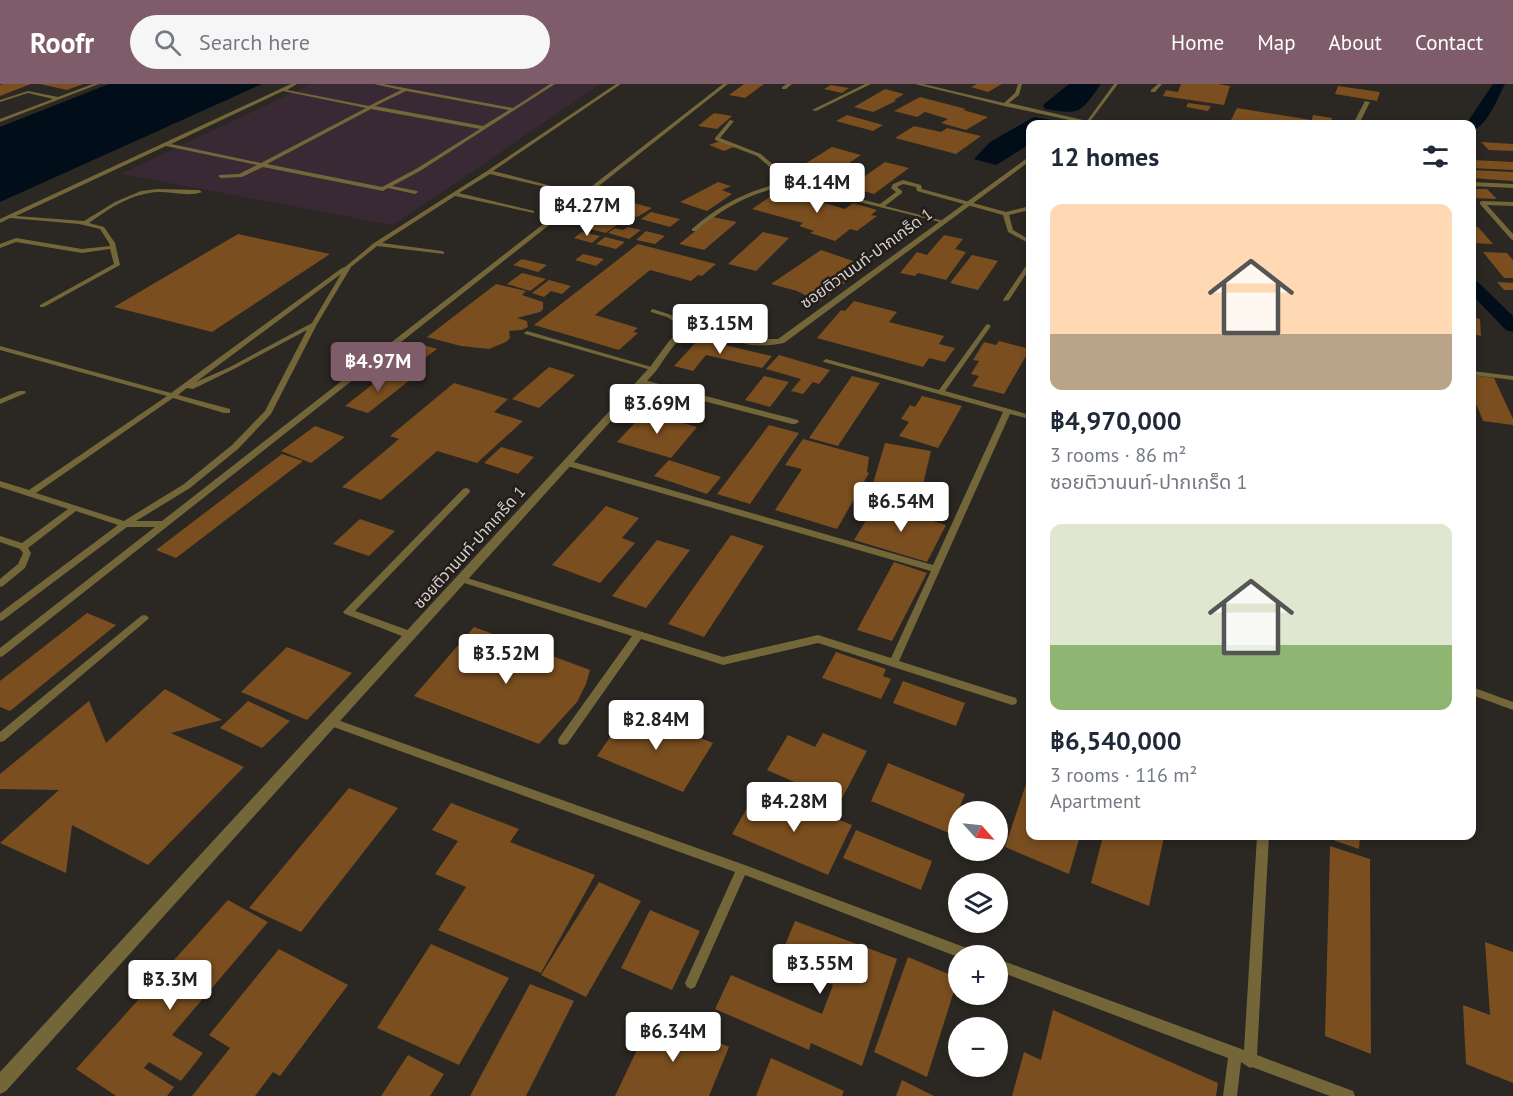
<!DOCTYPE html>
<meta charset="utf-8">
<style>
body{margin:0;font-family:"PT Sans","Noto Sans Thai",sans-serif;background:#f6f6f7;color:#1f2937;height:100vh;display:flex;flex-direction:column;font-size:22px;white-space:nowrap}
*{box-sizing:border-box;margin:0}
p{font-size:20px;color:#747a83}
.icon{flex:none;width:33px;height:33px;fill:none;stroke:currentColor;stroke-width:2;stroke-linecap:round;stroke-linejoin:round}
.map{position:relative;flex:1;overflow:hidden}
.panel{position:absolute;left:1026px;top:36px;width:450px;height:720px;display:flex;flex-direction:column;background:#fff;border-radius:12px;box-shadow:0 3px 9px #0003}
.panel>*{flex:none}
.needle{width:39px;rotate:117deg}
.fabs{position:absolute;left:948px;top:717px;display:grid;gap:12px}
.fabs a{display:grid;place-items:center;width:60px;height:60px;border-radius:50%;background:#fff;box-shadow:0 3px 9px #0003;font-size:30px}
.price{position:absolute;translate:-50% -51px;padding:0 14px;border-radius:6px;background:#fff;color:#222;font-size:20px;line-height:39px;filter:drop-shadow(0 2px 3px #0008)}
.price::after{content:'';position:absolute;left:50%;top:36px;width:18px;height:14px;margin-left:-9px;background:inherit;clip-path:polygon(0 0,100% 0,50% 100%)}
.price.selected{background:#7e5c6a;color:#fff}
ul{padding:0;list-style:none}
li{display:grid;align-content:center;gap:12px;height:318px;padding:0 24px}
li span{display:grid;place-items:center;height:186px;border-radius:12px;color:#555}
li>.icon{margin-inline-start:auto}
span .icon{width:108px;height:108px;fill:#fffc;stroke-width:1}
li b{font-size:26px}
h2{display:flex;justify-content:space-between;align-items:center;height:72px;padding:0 24px;font-size:26px}
header{display:flex;align-items:center;gap:36px;box-sizing:border-box;height:84px;padding:0 30px;background:#7e5c6a;color:#fff}
header strong{font-size:28px}
nav{display:flex;gap:33px;margin-inline-start:auto;font-size:21px}
.search{width:420px;height:54px;background:#f6f6f7;display:flex;align-items:center;gap:15px;box-sizing:border-box;padding:0 21px;border-radius:33px;color:#747a83;font-size:22px}
.map>svg:first-child{display:block}
</style>
<header>
<strong>Roofr</strong>
<div class="search"><svg class="icon" aria-label="search" viewBox="0 0 24 24"><circle cx="10" cy="10" r="6"/><path d="M15 15l6 6"/></svg>Search here</div>
<nav><a>Home</a><a>Map</a><a>About</a><a>Contact</a></nav>
</header>
<div class="map">
<svg width="1513" height="1012" viewBox="0 0 1513 1012">
<rect width="100%" height="100%" fill="#2b2722"/>
<path fill="#392935" d="M311,0H601L393,141L121,90Z"/>
<g fill="#010e1a">
<path d="M109,0H262L0,118V43Z"/>
<path d="M1069,0H1101C1080,29 1081,31 1045,25L1043,21Z"/>
<path d="M1034,33L1057,37L1061,40H1030V60L996,81L974,75L990,58Z"/>
</g>
<g fill="none" stroke-linecap="round" stroke-linejoin="round">
<g fill="#010e1a" fill-rule="evenodd">
<path d="M1493,0H1505C1498,13 1487,43 1472,46V40H1466Z"/>
<path d="M1472,197L1478,198L1513,232V248L1506,246L1472,211Z"/>
</g>
</g>
<g fill="#7a4e1f">
<path d="M3,0H31L0,12V1Z"/>
<path d="M40,0H83L67,6Z"/>
<path d="M744,0H764L745,14L729,11Z"/>
<path d="M977,0H1002L988,8L971,3Z"/>
<path d="M1181,0H1219L1230,2L1224,21L1163,12L1166,6L1178,8Z"/>
<path d="M831,1L849,4L842,9L824,5Z"/>
<path d="M1338,2L1380,8L1377,17L1335,10Z"/>
<path d="M885,5L904,10L894,16L896,17L873,28L854,23Z"/>
<path d="M920,13L966,25L963,26L988,33L966,46L941,39L948,35L925,28L917,33L894,27Z"/>
<path d="M1188,19L1211,22L1208,27L1186,23Z"/>
<path d="M1237,24L1311,36L1310,40H1229Z"/>
<path d="M714,29L732,32L717,45L698,42Z"/>
<path d="M847,31L883,41L873,47L836,37Z"/>
<path d="M1313,31L1332,34L1330,40H1311Z"/>
<path d="M914,42L941,48L947,44L981,52L956,70L895,54Z"/>
<path d="M720,57L734,63L724,67L709,61Z"/>
<path d="M1481,58L1513,60V67L1489,66Z"/>
<path d="M832,63L861,71L825,95L795,86Z"/>
<path d="M1472,76L1513,78V86L1472,84Z"/>
<path d="M885,78L909,84L874,110L849,103Z"/>
<path d="M844,86L863,91L848,102L829,97Z"/>
<path d="M1472,86L1513,88V97L1472,94Z"/>
<path d="M718,98L731,102L722,106L732,110L707,127L680,118Z"/>
<path d="M1472,105H1487L1497,115L1472,114Z"/>
<path d="M780,106L845,125L853,119L877,126L871,131L877,132L857,147L850,145L835,157L810,149L814,147L799,142L803,139L752,125Z"/>
<path d="M634,119L652,124L637,133L619,128Z"/>
<path d="M651,128L680,135L670,143L641,135Z"/>
<path d="M713,133L737,138L704,166L679,160Z"/>
<path d="M597,137L617,141L606,149L586,144Z"/>
<path d="M628,143L641,146L629,155L608,149L615,144L623,146Z"/>
<path d="M1472,143H1478L1493,160L1472,159Z"/>
<path d="M646,147L665,152L655,160L636,156Z"/>
<path d="M582,148L600,152L592,159L574,154Z"/>
<path d="M763,148L789,154L756,187L728,180Z"/>
<path d="M238,150L330,170L212,248L114,223Z"/>
<path d="M944,151L963,155L955,165L966,168L946,196L918,189L915,192L900,189L917,168L927,171Z"/>
<path d="M605,153L625,158L616,165L596,160Z"/>
<path d="M638,160L716,180L702,192L698,191L691,197L650,186L595,231L638,244L633,248L638,249L619,266L534,241Z"/>
<path d="M821,166L868,182L819,218L797,207L771,200Z"/>
<path d="M1483,168L1507,169L1513,176V194H1504Z"/>
<path d="M583,170L604,175L596,182L575,176Z"/>
<path d="M972,171L998,177L978,206L950,199Z"/>
<path d="M522,175L547,181L538,188L513,181Z"/>
<path d="M522,189L546,195L530,207L507,200Z"/>
<path d="M549,196L571,202L562,210L551,207L544,213L532,209Z"/>
<path d="M1497,198L1513,199V206H1504Z"/>
<path d="M496,200L526,207L522,211L543,218V225L540,228L517,234L527,237L528,243L522,246L509,247L510,254L506,258L489,265L461,262L427,253Z"/>
<path d="M854,217L897,228L889,238L944,252L939,260L955,264L945,278L929,274L923,283L817,254L841,226L845,227Z"/>
<path d="M1472,233L1480,235L1481,252L1472,250Z"/>
<path d="M699,255L772,272L762,284L706,271L693,287L674,282Z"/>
<path d="M999,257L1030,265L1004,310L972,302L979,292L971,290L979,277L973,276L984,258L996,261Z"/>
<path d="M420,260L437,265L405,288L388,282Z"/>
<path d="M779,271L830,286L819,300L813,298L803,310L791,307L801,295L766,285Z"/>
<path d="M549,283L575,291L539,324L512,315Z"/>
<path d="M387,289L410,296L368,329L345,322Z"/>
<path d="M1472,291L1494,294L1513,335V341L1483,337L1472,309Z"/>
<path d="M764,292L789,298L770,323L745,316Z"/>
<path d="M852,292L880,299L838,362L809,354Z"/>
<path d="M454,299L508,315L494,328L523,337L477,379L437,367L381,416L342,403L399,355L390,352Z"/>
<path d="M922,312L962,322L938,364L899,352L909,338L901,335L910,321L915,323Z"/>
<path d="M645,328L697,343L671,374L617,358Z"/>
<path d="M769,341L799,349L750,420L717,410Z"/>
<path d="M315,342L345,353L311,379L281,367Z"/>
<path d="M803,355L869,373L867,388L869,389L837,445L775,426L802,385L785,381Z"/>
<path d="M885,359L931,367L917,425L868,416Z"/>
<path d="M501,363L534,373L518,390L484,379Z"/>
<path d="M282,370L303,377L176,474L156,466Z"/>
<path d="M669,376L721,393L707,410L654,392Z"/>
<path d="M876,420L946,441L927,478L854,456Z"/>
<path d="M606,422L639,434L622,454L635,459L600,499L552,481Z"/>
<path d="M360,435L395,447L369,472L333,460Z"/>
<path d="M731,451L764,462L704,553L668,540Z"/>
<path d="M657,456L690,466L646,524L612,512Z"/>
<path d="M894,478L927,489L892,557L857,546Z"/>
<path d="M87,529L116,541L10,627L0,623V597Z"/>
<path d="M474,543L590,586L586,600L577,618L539,660L414,612Z"/>
<path d="M287,563L352,589L307,636L241,608Z"/>
<path d="M836,568L886,585L883,592L891,595L881,615L822,594Z"/>
<path d="M903,597L965,619L956,642L893,619Z"/>
<path d="M165,605L222,636L171,649L244,683L148,781L72,741L66,789L0,759L59,706L0,705V690L89,617L106,659Z"/>
<path d="M248,617L290,637L262,664L220,644Z"/>
<path d="M629,626L713,659L683,708L597,672Z"/>
<path d="M823,649L867,667L840,718L767,686L788,651L815,663Z"/>
<path d="M888,679L965,710L949,749L871,717Z"/>
<path d="M1030,688V752H1080L1069,790L1005,763Z"/>
<path d="M349,704L398,724L301,848L249,824Z"/>
<path d="M754,712L797,730L801,720L852,741L828,791L732,750Z"/>
<path d="M451,719L519,745L510,758L595,791L541,889L438,846L466,803L435,790L458,757L432,746Z"/>
<path d="M856,746L932,777L921,806L843,774Z"/>
<path d="M1103,752L1164,753L1149,822L1091,799Z"/>
<path d="M1331,752H1360L1359,765L1330,755Z"/>
<path d="M1330,762L1370,775L1371,970L1325,952Z"/>
<path d="M599,798L641,817L586,913L541,891Z"/>
<path d="M228,816L268,838L172,951L203,969L181,997L149,978L144,984L174,1003L167,1012H116L76,985Z"/>
<path d="M650,826L700,847L672,906L621,884Z"/>
<path d="M795,837L897,875L862,982L811,959L809,966L715,925L731,891L822,930L833,901L778,878Z"/>
<path d="M1485,858L1513,868V999L1466,980L1463,921L1490,931Z"/>
<path d="M431,860L509,894L459,981L377,944Z"/>
<path d="M279,865L348,901L280,992L273,988L255,1012H192L230,964L209,951Z"/>
<path d="M908,873L958,894L927,993L874,968Z"/>
<path d="M530,900L574,917L526,1012H470Z"/>
<path d="M1053,926L1218,999L1216,1012H1012L1024,968L1041,976Z"/>
<path d="M654,930L729,963L709,1012H615Z"/>
<path d="M408,971L444,990L430,1012H381Z"/>
<path d="M771,974L844,1007L842,1012H756Z"/>
<path d="M902,996L934,1012H896Z"/>
</g>
<g fill="none" stroke-linecap="round" stroke-linejoin="round">
<g fill="#736639" fill-rule="evenodd">
<path d="M93,0H99L0,38V35L53,15L28,9L0,18V16L28,7L58,13Z"/>
<path d="M291,0H297L287,6L369,22L401,6L374,0H383L513,24L550,0H555L420,87L392,102L417,107L418,108L415,110L388,104L383,107L263,83L242,93L221,94L219,93V91L239,90L257,81L166,62L16,132L84,137L115,118L141,107L158,105L199,106L202,108C190,113 172,108 159,108C132,109 110,124 89,139L104,143L115,159L120,181L44,223H40V221L114,180L110,165L82,169L16,158L0,164V160L16,154L82,165L110,162L109,159L100,145L79,140L10,134L0,139V135ZM283,7L366,24L261,79L171,60ZM406,7L509,26L483,42L375,22ZM371,25L480,45L416,85L382,103L267,80Z"/>
<path d="M616,0H621L493,87L563,105V107L490,90L459,109L534,127V129L455,112L382,159L442,167L444,168V170L377,162L351,183L317,240L271,330L238,365L190,404L136,437H162L723,0H728L3,572L0,573V564L155,443H127L3,536L0,537V529L118,441L76,427L28,464L31,469L25,484L3,502L0,503V495L18,480L23,469L20,465L0,458V452L22,459L68,425L0,403V397L29,406L167,312L0,266V262L171,309L342,184L345,183L374,159L487,87ZM341,190L312,239L230,283L196,298ZM307,246L265,327L232,361L184,400L124,437L36,409L173,314L224,329H230V325L178,311L187,304L193,305L234,285Z"/>
<path d="M787,0H792L786,5H782V3Z"/>
<path d="M865,0H871L816,27L812,26Z"/>
<path d="M915,0H923L1004,19L1015,9L1018,0H1022L1019,11L1009,19L1087,37L1114,0H1118L1088,40L1004,22Z"/>
<path d="M1158,0H1162L1155,8H1151V6Z"/>
<path d="M730,36L734,37L720,54L761,70L793,98L880,120L896,108L891,104L893,100L903,96L921,101L922,105L1006,128L1030,122V126L1009,131L1013,146L1030,156V160L1008,148L1003,131L917,107L916,103L903,100L897,103L902,107V109L885,122L944,137V139L791,101C754,107 724,123 696,147H692V145C720,120 751,105 787,98L757,72L715,56V54Z"/>
<path d="M1482,117L1513,118V122L1487,121L1513,150V156L1511,155L1480,120V118Z"/>
<path d="M1030,178V184L1009,216L1004,217L1003,216L1028,179Z"/>
<path d="M653,225L671,231L692,245L689,247L687,246L667,233L651,228V226Z"/>
<path d="M988,240L991,242L945,307L1030,331V335L1010,330L899,577L1016,614L1017,617L1016,620L1012,621L818,559L723,581L641,555L567,660L563,661L559,660L558,657L559,654L632,552L458,497L457,495L458,493H464L723,573L818,551L891,574L931,487L564,381L563,379L564,377H570L933,481L1003,328L824,278L823,277L826,275L939,306L986,241Z"/>
<path d="M527,247L655,284L656,285L655,286H651L525,250L524,249Z"/>
<path d="M1472,287L1513,292V296L1472,291Z"/>
<path d="M638,296H644L798,336L799,338L795,340H792L638,300Z"/>
<path d="M19,307H25L26,309L0,320V315Z"/>
<path d="M466,404L469,405L470,407L469,409L355,527L413,548L415,551L413,554H407L345,530L343,528L345,526L463,405Z"/>
<path d="M144,531L147,532L149,534L147,536L4,657L0,658V648L141,532Z"/>
<path d="M1472,603L1513,618V626L1472,611Z"/>
<path d="M332,634L742,780L972,866L976,868L978,872H958V873L745,791L695,903L691,905L687,903L685,899L735,788L328,641L327,638L328,635Z"/>
<path d="M1257,752H1269L1257,971L1353,1007L1355,1012H1330L1252,983L1250,984L1241,978L1237,1012H1223L1228,974L998,887V875L1244,966Z"/>
</g>
<path fill="#736639" fill-rule="evenodd" d="M1365,17L1370,18L1359,40H1353Z"/>
<g fill="#736639" fill-rule="evenodd">
<path d="M1079,38H1107L1110,40H1076Z"/>
<path d="M1030,72V77L784,259C773,261 763,262 751,261C734,258 702,243 687,251C673,258 665,275 656,287L6,1007L0,1010V988L650,283L669,257L680,247L691,244L699,242L750,255H778Z"/>
<path d="M1472,98L1513,100V104L1472,102Z"/>
</g>
</g>
<g text-anchor="middle" stroke-width="5" stroke-linejoin="round" paint-order="stroke">
<g font-size="16" fill="#d6d3d0" stroke="#221d19">
<text transform="translate(866 174) rotate(-36)" y="6">ซอยติวานนท์-ปากเกร็ด 1</text>
<text transform="translate(469 463) rotate(-48)" y="6">ซอยติวานนท์-ปากเกร็ด 1</text>
</g>
</g>
</svg>
<div class="fabs">
<a><svg class="needle" viewBox="-14 -14 28 28"><path d="M0-13l5 13h-10z" fill="#e53935"/><path d="M0 13l5-13h-10z" fill="#747a83"/></svg></a>
<a><svg class="icon" aria-label="layers" viewBox="0 0 24 24"><path d="M12 4l9 5-9 5-9-5zM3 14l9 5 9-5"/></svg></a>
<a>+</a>
<a>−</a>
</div>
<b class="price" style="left:817px;top:130px">฿4.14M</b>
<b class="price" style="left:587px;top:153px">฿4.27M</b>
<b class="price" style="left:720px;top:271px">฿3.15M</b>
<b class="price selected" style="left:378px;top:309px">฿4.97M</b>
<b class="price" style="left:657px;top:351px">฿3.69M</b>
<b class="price" style="left:901px;top:449px">฿6.54M</b>
<b class="price" style="left:506px;top:601px">฿3.52M</b>
<b class="price" style="left:656px;top:667px">฿2.84M</b>
<b class="price" style="left:794px;top:749px">฿4.28M</b>
<b class="price" style="left:820px;top:911px">฿3.55M</b>
<b class="price" style="left:170px;top:927px">฿3.3M</b>
<b class="price" style="left:673px;top:979px">฿6.34M</b>
<section class="panel">
<h2>12 homes<svg class="icon" aria-label="filters" viewBox="0 0 24 24"><path d="M4 7h16M4 17h16"/><circle cx="9" cy="7" r="2"/><circle cx="15" cy="17" r="2"/></svg></h2>
<ul>
<li><span style="background:linear-gradient(#ffd9b3 70%,#b9a48a 0)"><svg class="icon" aria-label="home" viewBox="0 0 24 24"><path d="M3 11l9-7 9 7M6 9v11h12V9"/></svg></span><div><b>฿4,970,000</b><p>3 rooms · 86 m²</p><p>ซอยติวานนท์-ปากเกร็ด 1</p></div></li>
<li><span style="background:linear-gradient(#dfe7d0 65%,#8fb573 0)"><svg class="icon" aria-label="home" viewBox="0 0 24 24"><path d="M3 11l9-7 9 7M6 9v11h12V9"/></svg></span><div><b>฿6,540,000</b><p>3 rooms · 116 m²</p><p>Apartment</p></div></li>
</ul>
</section>
</div>
